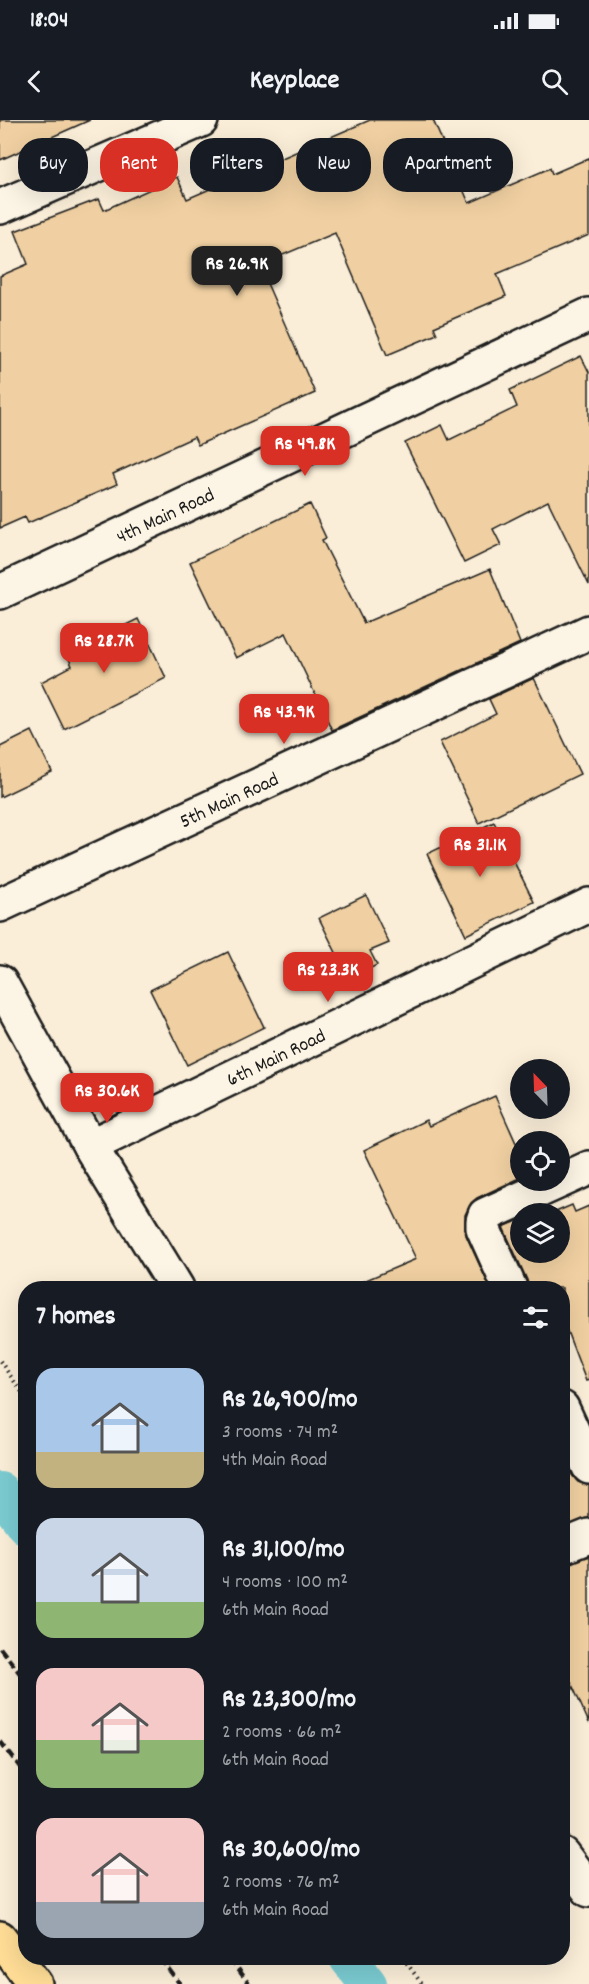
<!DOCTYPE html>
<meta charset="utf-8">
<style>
body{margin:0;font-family:Dekko,sans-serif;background:#20242c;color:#f1f3f6;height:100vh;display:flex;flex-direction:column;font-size:22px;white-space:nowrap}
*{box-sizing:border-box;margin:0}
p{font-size:20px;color:#9ea1a6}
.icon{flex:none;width:33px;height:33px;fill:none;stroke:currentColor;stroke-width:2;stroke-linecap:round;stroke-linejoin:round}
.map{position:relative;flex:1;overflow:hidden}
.details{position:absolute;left:18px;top:1161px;width:552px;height:684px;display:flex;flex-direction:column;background:#171b24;border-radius:24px;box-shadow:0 6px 24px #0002}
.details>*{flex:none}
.guide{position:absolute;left:18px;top:18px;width:554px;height:54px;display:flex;gap:12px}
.needle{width:39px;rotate:337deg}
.controls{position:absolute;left:510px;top:939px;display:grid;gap:12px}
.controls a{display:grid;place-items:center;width:60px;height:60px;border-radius:50%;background:#171b24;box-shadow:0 6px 24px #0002;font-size:30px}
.price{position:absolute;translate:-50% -51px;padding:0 14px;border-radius:12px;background:#d93025;color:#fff;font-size:20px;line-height:39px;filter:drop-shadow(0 2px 3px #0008)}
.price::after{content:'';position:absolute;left:50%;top:36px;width:18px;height:14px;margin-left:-9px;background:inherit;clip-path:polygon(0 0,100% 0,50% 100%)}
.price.active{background:#222;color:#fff}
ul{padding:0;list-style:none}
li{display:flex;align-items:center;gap:18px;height:150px;padding:0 18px}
li span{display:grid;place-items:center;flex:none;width:168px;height:120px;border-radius:18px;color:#555}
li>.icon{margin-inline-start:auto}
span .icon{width:72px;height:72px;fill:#fffc;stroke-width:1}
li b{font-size:26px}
h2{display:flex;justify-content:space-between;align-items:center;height:72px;padding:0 18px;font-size:26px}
.tag{padding:0 21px;border-radius:24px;background:#171b24;box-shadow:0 6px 24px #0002;font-size:21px;line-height:54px}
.tag.active{background:#d93025;color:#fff}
.status{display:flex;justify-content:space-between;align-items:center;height:42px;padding:0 30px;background:#171b24;direction:ltr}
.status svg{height:16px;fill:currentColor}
header{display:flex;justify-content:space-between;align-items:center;height:78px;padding:0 18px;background:#171b24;font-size:27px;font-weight:700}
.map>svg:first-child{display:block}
</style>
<div class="status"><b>18:04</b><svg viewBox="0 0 49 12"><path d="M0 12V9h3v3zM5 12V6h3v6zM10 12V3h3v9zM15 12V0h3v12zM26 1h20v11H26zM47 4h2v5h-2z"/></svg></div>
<header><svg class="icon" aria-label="back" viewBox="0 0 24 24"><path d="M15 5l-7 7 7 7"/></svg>Keyplace<svg class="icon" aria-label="search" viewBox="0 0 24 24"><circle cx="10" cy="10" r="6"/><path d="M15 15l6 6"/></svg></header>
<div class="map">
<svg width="589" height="1864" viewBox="0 0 589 1864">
<rect width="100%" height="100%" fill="#faeed8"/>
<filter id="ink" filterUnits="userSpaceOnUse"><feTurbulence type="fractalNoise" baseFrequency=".0167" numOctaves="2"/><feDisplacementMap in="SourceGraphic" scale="12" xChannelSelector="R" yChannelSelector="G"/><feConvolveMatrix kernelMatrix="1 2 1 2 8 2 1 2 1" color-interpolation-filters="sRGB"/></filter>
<g filter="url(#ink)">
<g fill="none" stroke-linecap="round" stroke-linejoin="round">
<g stroke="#7acbd1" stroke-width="38">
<path d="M0,1371L26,1406"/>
<path d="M348,1838L368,1864"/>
</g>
</g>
<g fill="#f0d0a2" stroke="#1c1c1c" stroke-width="1.5">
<path d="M0,0H90L0,40Z"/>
<path d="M370,0H433L469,83L550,48L552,54L589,38V115L497,154L506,176L434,207L437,214L387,235L335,113L259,145L315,273L198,325L194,317L113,354L117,364L28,403L25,397L0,408V156L28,144L15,111L99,79L104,90L177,57L187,79Z"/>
<path d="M581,236L589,252V465L548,381L493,409L501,425L464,443L405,323L442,305L449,320L517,287L510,270Z"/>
<path d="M310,384L326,418L322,420L364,503L490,449L520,523L332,610L286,513L236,538L190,442Z"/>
<path d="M138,499L166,558L64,609L41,562L72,546L67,534Z"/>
<path d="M534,558L580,654L479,703L440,622L496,594L489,579Z"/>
<path d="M32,611L52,652L0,677V627Z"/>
<path d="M494,702L534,782L466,815L427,734Z"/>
<path d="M366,775L389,823L370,831L377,845L349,859L319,798Z"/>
<path d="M228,832L264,907L187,945L150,870Z"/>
<path d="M495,976L520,1032V1058L477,1078L471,1083L465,1095L466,1115L490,1168H347L416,1139L364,1030L426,1000L429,1006Z"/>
<path d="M572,1085L575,1092L589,1086V1260L586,1261L562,1198V1168H529L527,1160L503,1107L520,1100V1132H560V1094H551Z"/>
<path d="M562,1334L572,1355L578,1362L589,1365V1398L562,1407Z"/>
<path d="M589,1436V1603L562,1542V1445Z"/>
</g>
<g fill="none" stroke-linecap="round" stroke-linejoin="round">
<defs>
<g id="street">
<path d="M0,87L201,0"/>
<path id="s1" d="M0,472L589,195"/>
<path id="s2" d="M0,785L589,512"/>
<path d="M0,862L90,1026L177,1168"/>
<path id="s3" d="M90,1026L589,785"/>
<path d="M510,1168L483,1108V1101L485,1095L589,1048"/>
<path d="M562,1288L589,1347"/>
<path d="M562,1427L589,1416"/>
<path d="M562,1734L589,1770"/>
</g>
<path id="primary" d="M0,1818L35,1864"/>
</defs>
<use href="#street" stroke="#1c1c1c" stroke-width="38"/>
<use href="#primary" stroke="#1c1c1c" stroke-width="38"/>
<g stroke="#1c1c1c" stroke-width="4" stroke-dasharray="1.5 4.5" stroke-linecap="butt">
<path d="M0,1241L26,1278"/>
<path d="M403,1838L422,1864"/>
</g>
<use href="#street" stroke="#fcf5e5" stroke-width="33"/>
<use href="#primary" stroke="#ffdd96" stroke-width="33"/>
<g stroke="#1c1c1c" stroke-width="4.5" stroke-dasharray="9 4.5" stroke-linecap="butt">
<path d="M0,1528L26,1561"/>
<path d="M0,1621L26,1655"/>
<path d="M160,1838L180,1864"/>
<path d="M230,1838L249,1864"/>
</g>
</g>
</g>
<g text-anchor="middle" stroke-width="4.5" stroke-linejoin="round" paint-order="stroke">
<g font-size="20" fill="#1c1c1c" stroke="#fcf5e5">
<text dy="7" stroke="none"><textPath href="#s1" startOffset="182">4th Main Road</textPath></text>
<text dy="7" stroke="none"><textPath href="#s2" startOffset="252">5th Main Road</textPath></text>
<text dy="7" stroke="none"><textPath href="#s3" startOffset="206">6th Main Road</textPath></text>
</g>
</g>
</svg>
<div class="controls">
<a><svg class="needle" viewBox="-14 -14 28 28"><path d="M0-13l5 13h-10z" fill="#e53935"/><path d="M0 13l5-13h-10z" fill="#9ea1a6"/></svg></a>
<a><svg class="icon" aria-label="locate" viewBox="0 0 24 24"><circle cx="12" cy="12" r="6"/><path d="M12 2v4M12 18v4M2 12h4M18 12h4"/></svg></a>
<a><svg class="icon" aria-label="layers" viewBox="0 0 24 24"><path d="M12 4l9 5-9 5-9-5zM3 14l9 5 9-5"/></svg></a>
</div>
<b class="price active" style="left:237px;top:177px">Rs 26.9K</b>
<b class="price" style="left:305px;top:357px">Rs 49.8K</b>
<b class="price" style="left:104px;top:554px">Rs 28.7K</b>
<b class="price" style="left:284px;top:625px">Rs 43.9K</b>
<b class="price" style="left:480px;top:758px">Rs 31.1K</b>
<b class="price" style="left:328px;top:883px">Rs 23.3K</b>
<b class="price" style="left:107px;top:1004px">Rs 30.6K</b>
<div class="guide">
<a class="tag">Buy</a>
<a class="tag active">Rent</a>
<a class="tag">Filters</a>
<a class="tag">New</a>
<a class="tag">Apartment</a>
</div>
<section class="details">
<h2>7 homes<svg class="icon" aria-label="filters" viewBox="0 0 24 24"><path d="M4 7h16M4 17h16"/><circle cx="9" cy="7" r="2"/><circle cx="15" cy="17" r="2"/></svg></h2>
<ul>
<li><span style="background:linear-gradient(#a9c7e8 70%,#c2b280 0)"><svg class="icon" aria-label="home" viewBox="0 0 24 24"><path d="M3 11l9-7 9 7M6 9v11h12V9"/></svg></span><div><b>Rs 26,900/mo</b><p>3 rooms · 74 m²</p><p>4th Main Road</p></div></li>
<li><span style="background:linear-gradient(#c9d6e8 70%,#8fb573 0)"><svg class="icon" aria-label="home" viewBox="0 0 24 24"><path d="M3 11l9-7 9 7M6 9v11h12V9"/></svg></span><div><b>Rs 31,100/mo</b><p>4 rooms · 100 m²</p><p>6th Main Road</p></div></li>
<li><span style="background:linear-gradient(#f6c9c9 60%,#8fb573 0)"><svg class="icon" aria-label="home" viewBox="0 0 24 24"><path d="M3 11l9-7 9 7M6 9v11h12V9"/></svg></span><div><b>Rs 23,300/mo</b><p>2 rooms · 66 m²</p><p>6th Main Road</p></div></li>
<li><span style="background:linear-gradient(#f6c9c9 70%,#9aa5b1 0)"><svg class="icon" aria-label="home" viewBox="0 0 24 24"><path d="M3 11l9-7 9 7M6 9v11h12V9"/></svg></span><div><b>Rs 30,600/mo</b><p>2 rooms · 76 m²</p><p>6th Main Road</p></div></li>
</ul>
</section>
</div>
